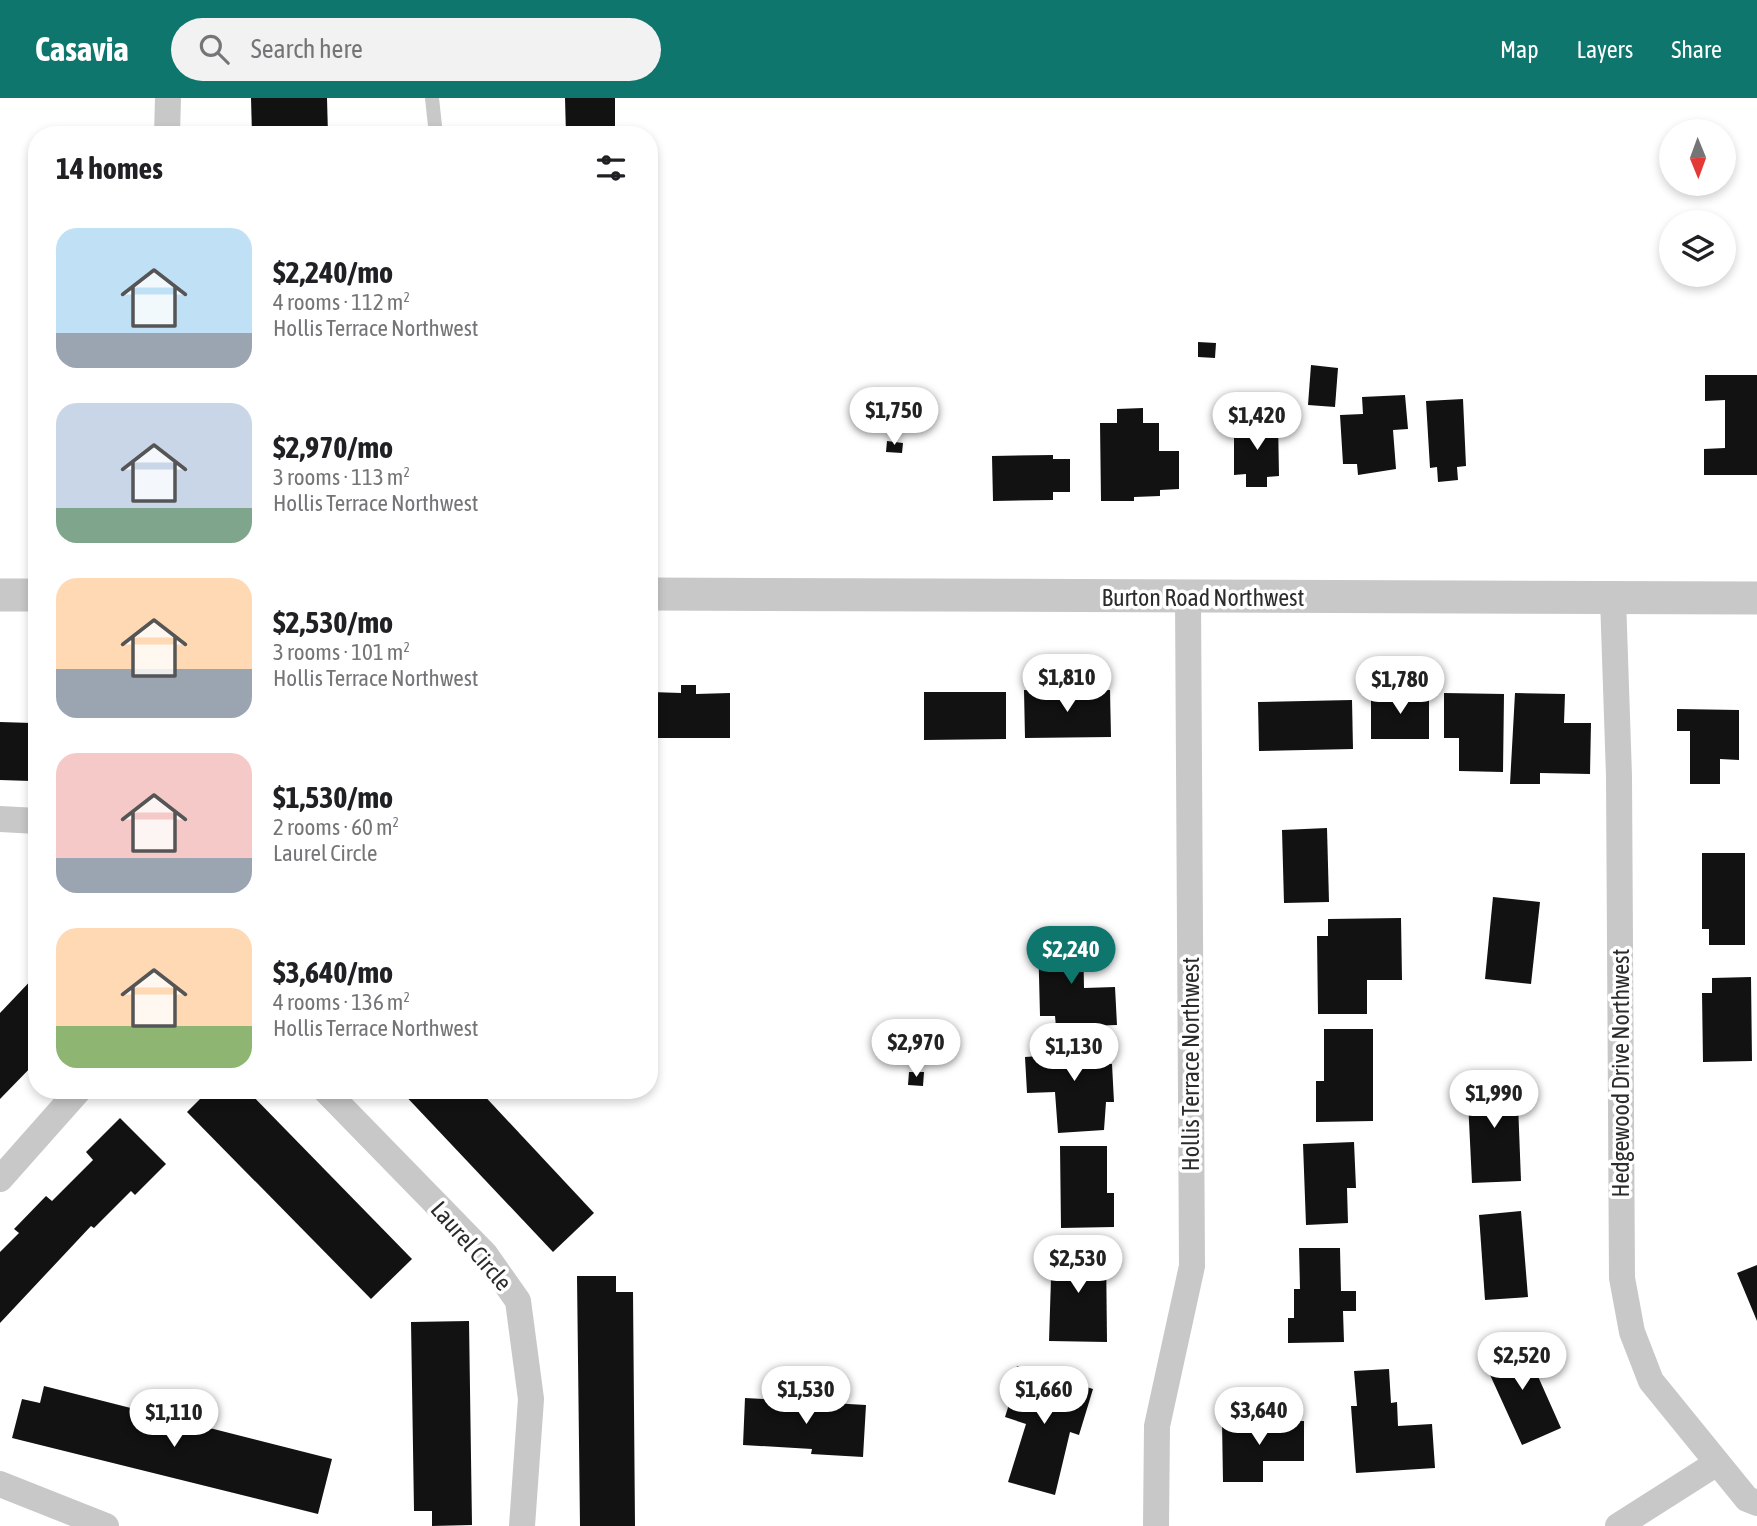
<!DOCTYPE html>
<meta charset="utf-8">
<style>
body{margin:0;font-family:"Asap Condensed",sans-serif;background:#f2f2f2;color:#202124;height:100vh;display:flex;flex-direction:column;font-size:26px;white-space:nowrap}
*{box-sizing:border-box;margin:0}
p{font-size:23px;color:#757577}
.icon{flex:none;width:38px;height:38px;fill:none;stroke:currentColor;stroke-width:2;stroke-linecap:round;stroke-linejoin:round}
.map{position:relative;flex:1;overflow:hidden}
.side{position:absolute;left:28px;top:28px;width:630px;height:973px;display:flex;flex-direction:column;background:#fff;border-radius:28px;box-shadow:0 4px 10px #0003}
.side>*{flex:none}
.needle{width:46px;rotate:179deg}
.tools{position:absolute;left:1659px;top:21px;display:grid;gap:14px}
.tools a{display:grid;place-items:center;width:77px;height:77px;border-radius:50%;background:#fff;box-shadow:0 4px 10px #0003;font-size:35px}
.price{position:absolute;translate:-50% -60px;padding:0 16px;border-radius:24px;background:#fff;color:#222;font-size:23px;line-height:46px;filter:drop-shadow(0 2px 4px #0008)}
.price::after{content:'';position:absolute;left:50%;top:42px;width:21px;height:16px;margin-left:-10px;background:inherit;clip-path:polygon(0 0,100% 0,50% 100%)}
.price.selected{background:#0f766e;color:#fff}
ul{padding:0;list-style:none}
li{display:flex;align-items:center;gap:21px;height:175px;padding:0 28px}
li span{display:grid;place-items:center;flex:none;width:196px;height:140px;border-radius:21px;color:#555}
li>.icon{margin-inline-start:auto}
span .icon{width:84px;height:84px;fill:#fffc;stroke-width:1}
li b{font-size:30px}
h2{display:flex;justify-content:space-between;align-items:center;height:84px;padding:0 28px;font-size:30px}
header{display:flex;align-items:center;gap:42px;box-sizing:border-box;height:98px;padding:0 35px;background:#0f766e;color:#fff}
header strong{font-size:33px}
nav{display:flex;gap:38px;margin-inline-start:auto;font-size:24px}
.search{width:490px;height:63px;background:#f2f2f2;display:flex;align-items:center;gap:18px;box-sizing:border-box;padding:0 24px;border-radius:38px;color:#757577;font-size:26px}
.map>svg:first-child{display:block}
</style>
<header>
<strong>Casavia</strong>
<div class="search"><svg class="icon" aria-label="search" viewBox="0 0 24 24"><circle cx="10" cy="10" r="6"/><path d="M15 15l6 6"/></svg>Search here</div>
<nav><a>Map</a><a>Layers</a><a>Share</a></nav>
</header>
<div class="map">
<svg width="1757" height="1428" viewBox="0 0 1757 1428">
<rect width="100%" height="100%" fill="#fff"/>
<g fill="#121212">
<path d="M251,0H327L328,37H252Z"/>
<path d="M565,0H615V37H566Z"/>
<path d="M1198,244L1216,245L1215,260L1198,259Z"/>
<path d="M1311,267L1338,270L1335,309L1308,307Z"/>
<path d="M1705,277H1757V377H1704V351L1725,350V302L1705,303Z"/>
<path d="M1405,297L1408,331L1393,332L1396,371L1358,377L1357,366H1343L1340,317L1363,316L1362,299Z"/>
<path d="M1463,301L1466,368L1457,369L1458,382L1438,384L1437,369L1430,370L1426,303Z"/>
<path d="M1143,310V325H1159V353H1179V391L1160,392V398L1134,399V403H1101L1100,325H1117V311Z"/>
<path d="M1278,321L1279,378L1267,379V389H1246V376L1234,377V332H1250V322Z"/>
<path d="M887,343L903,345L902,355L886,354Z"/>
<path d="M1053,357V361H1070V394H1053V402L993,403L992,358Z"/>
<path d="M681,587H696V596L730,595V640H651V594L681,595Z"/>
<path d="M1024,592H1110L1111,639L1025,640Z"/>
<path d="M924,594H1006V641L924,642Z"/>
<path d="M1371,594L1429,595V641H1371Z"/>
<path d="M1444,595L1504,596L1503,674L1459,673V640H1444Z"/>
<path d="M1515,595L1565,596L1564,625H1591L1590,676L1540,675V686H1510Z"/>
<path d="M1352,602L1353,651L1259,653L1258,604Z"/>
<path d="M1677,611L1739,612V662L1720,661V686H1690V633H1677Z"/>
<path d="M0,624L32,625L31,683L0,682Z"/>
<path d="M1327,730L1329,804L1284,805L1282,732Z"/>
<path d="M1702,755H1745V847H1709V831H1702Z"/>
<path d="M1493,799L1540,804L1531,886L1485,881Z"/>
<path d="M1401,820L1402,882H1367V916H1318L1317,838H1328V821Z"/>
<path d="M1083,837L1084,890L1115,889L1117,927L1056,929L1055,918H1040L1038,838Z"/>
<path d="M37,876V963L0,1001V915Z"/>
<path d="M1751,879L1752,963L1703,964L1702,895H1712V880Z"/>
<path d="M1324,931H1373V1023L1316,1024V983H1324Z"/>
<path d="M1099,938L1104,966H1112L1114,1004H1106L1104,1032L1058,1035L1055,994L1027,995L1025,959L1054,957L1053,941Z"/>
<path d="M909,974H924L923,988L908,987Z"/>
<path d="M1517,980L1521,1083L1472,1085L1467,982Z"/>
<path d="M209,992H247L412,1161L371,1201L187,1014Z"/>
<path d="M400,992H479L594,1115L553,1154Z"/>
<path d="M120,1020L166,1066L135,1097L131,1093L94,1130L91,1128L0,1225V1154L19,1135L14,1131L46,1098L52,1103L93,1062L86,1054Z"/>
<path d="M1354,1044L1356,1090H1347L1348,1125L1306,1127L1303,1046Z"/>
<path d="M1060,1048H1107V1095H1114V1129L1061,1130Z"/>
<path d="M1521,1113L1528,1199L1485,1202L1479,1117Z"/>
<path d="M1052,1149L1106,1150L1107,1244L1049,1243Z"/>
<path d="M1299,1150H1340L1341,1193H1356V1213H1343L1344,1244L1288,1245V1220H1294V1191H1300Z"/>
<path d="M1757,1167V1223L1737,1175Z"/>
<path d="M577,1178H616V1194H633L635,1428H580Z"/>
<path d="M469,1223L472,1427L432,1428V1413H414L411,1224Z"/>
<path d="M1520,1238L1561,1330L1522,1347L1486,1268L1498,1263L1493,1250Z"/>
<path d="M1017,1268L1093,1291L1079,1337L1070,1334L1055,1397L1008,1384L1026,1326L1005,1319L1011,1300L1007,1299Z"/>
<path d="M1389,1271L1391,1305L1397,1304L1398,1328L1432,1326L1435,1370L1356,1375L1351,1308H1357L1354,1273Z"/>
<path d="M44,1288L332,1361L318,1416L12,1340L22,1301L40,1305Z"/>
<path d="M745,1300L866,1307L863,1359L811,1356L812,1351L743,1347Z"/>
<path d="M1222,1323H1304V1363H1263V1384H1223Z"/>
</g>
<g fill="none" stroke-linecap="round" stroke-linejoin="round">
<path stroke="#c8c8c8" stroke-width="14" d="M432,0L436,37"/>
<g stroke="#c8c8c8" stroke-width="26">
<path d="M167,37L168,0"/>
<path d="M1613,500L1619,678L1622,1180L1632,1234L1651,1283L1747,1401L1757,1405"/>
<path d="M0,721L37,723"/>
<path d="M325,992L485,1156L518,1203L531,1301L522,1428"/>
<path d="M0,1081L79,992"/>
<path d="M0,1386L106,1428"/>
<path d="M1156,1428L1157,1328L1192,1168L1188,500"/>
<path d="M1618,1428L1717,1365"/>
</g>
<g stroke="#c8c8c8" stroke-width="33">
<path d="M649,496L1757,500"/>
<path d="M0,497H37"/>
</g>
</g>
<g text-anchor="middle" stroke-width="7" stroke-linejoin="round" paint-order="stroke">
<g font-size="24" fill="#2b2b2b" stroke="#fff">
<text x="1203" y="508">Burton Road Northwest</text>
<text transform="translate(1191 966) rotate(-90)" y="8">Hollis Terrace Northwest</text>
<text transform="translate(1621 975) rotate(-90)" y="8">Hedgewood Drive Northwest</text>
<text transform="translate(471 1148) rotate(49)" y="8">Laurel Circle</text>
</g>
</g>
</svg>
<div class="tools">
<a><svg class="needle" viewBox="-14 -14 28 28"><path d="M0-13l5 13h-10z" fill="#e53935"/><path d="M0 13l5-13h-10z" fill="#757577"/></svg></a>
<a><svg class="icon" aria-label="layers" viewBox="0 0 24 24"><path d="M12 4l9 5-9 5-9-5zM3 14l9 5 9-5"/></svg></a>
</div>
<b class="price" style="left:894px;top:349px">$1,750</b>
<b class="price" style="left:1257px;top:354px">$1,420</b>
<b class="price" style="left:1067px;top:616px">$1,810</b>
<b class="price" style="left:1400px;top:618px">$1,780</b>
<b class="price selected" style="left:1071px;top:888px">$2,240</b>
<b class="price" style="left:916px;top:981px">$2,970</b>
<b class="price" style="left:1074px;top:985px">$1,130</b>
<b class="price" style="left:1494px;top:1032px">$1,990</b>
<b class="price" style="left:1078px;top:1197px">$2,530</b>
<b class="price" style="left:1522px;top:1294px">$2,520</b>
<b class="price" style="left:806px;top:1328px">$1,530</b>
<b class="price" style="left:1044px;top:1328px">$1,660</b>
<b class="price" style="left:1259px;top:1349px">$3,640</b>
<b class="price" style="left:174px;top:1351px">$1,110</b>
<section class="side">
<h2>14 homes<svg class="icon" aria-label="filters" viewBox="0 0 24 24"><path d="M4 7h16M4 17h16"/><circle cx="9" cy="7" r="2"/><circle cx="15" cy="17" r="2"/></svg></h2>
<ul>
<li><span style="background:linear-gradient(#bfe0f5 75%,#9aa5b1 0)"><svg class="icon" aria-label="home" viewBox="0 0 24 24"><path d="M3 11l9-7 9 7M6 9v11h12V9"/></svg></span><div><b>$2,240/mo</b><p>4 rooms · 112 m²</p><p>Hollis Terrace Northwest</p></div></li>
<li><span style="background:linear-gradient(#c9d6e8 75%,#7fa58c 0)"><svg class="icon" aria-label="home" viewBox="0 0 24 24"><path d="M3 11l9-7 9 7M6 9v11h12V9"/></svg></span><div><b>$2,970/mo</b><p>3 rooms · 113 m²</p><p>Hollis Terrace Northwest</p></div></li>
<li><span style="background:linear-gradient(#ffd9b3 65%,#9aa5b1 0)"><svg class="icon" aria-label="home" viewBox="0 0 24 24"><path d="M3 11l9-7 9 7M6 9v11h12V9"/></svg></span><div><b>$2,530/mo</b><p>3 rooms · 101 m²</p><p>Hollis Terrace Northwest</p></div></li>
<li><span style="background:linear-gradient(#f6c9c9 75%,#9aa5b1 0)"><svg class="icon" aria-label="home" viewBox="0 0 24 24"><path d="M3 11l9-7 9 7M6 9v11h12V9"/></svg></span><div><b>$1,530/mo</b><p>2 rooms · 60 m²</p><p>Laurel Circle</p></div></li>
<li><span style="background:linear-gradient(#ffd9b3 70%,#8fb573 0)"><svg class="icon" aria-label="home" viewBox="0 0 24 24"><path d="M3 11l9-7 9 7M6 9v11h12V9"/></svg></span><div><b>$3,640/mo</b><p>4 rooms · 136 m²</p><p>Hollis Terrace Northwest</p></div></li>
</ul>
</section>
</div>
